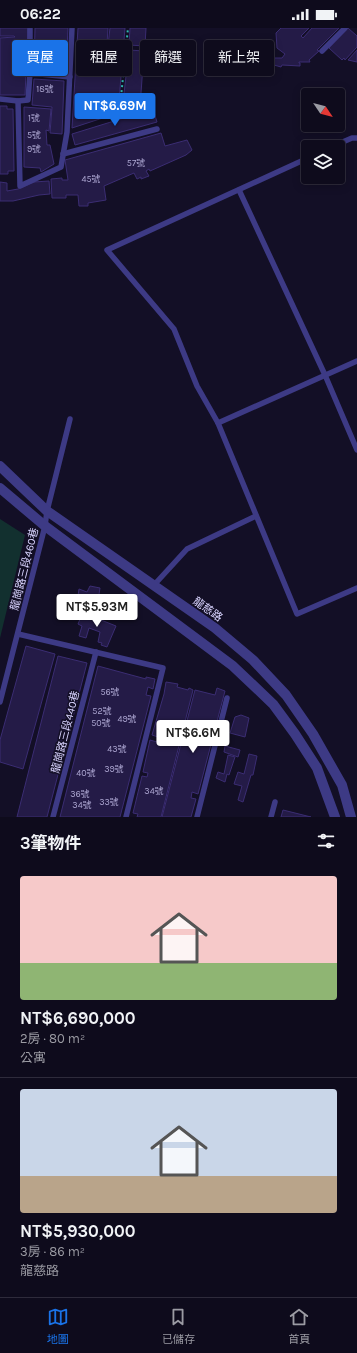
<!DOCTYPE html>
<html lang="zh-TW">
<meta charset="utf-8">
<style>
body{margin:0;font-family:Karla,"Noto Sans TC",sans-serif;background:#1c1929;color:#f1f3f6;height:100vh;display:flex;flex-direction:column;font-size:15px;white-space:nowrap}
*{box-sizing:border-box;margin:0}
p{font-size:13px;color:#9b9ba3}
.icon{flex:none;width:22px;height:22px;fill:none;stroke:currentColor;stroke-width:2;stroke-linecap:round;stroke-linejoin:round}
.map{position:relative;height:789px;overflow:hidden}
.details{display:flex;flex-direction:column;background:#0e0b1c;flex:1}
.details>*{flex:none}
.top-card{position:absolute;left:12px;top:12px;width:333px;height:36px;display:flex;gap:8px}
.needle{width:26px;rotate:125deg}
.buttons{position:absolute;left:301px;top:60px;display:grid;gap:8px}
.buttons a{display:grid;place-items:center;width:44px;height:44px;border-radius:4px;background:#0e0b1c;box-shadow:0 2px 10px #0003,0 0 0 1px #2e2b3b;font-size:20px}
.price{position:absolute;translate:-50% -34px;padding:0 9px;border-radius:4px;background:#fff;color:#222;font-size:13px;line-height:26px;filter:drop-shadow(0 1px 2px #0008)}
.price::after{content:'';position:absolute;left:50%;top:24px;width:12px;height:9px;margin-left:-6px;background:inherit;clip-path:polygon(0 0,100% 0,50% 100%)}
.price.active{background:#1a73e8;color:#fff}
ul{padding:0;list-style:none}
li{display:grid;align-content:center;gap:8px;height:212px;padding:0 20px}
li+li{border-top:1px solid #2e2b3b}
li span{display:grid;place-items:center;height:124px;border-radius:4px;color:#555}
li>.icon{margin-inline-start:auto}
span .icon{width:72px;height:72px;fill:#fffc;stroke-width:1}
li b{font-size:17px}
h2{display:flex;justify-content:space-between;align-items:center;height:48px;padding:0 20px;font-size:17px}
.tag{padding:0 14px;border-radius:4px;background:#0e0b1c;box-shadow:0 2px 10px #0003,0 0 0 1px #2e2b3b;font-size:14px;line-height:36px}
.tag.active{background:#1a73e8;color:#fff}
.status{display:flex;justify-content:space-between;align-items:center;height:28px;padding:0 20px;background:#0e0b1c;direction:ltr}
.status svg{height:11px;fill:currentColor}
.dock{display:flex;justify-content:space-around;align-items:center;height:56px;border-top:1px solid #2e2b3b;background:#0e0b1c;font-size:11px;color:#9b9ba3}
.dock a{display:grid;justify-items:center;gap:2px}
.dock .active{color:#1a73e8}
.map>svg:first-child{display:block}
</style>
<div class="status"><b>06:22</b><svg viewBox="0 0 49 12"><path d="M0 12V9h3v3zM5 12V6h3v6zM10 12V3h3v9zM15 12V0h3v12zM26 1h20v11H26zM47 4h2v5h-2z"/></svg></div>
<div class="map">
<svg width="357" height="789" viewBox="0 0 357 789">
<rect width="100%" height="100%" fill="#130f26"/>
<path fill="#12302f" d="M0,491L25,507L0,610Z"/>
<g fill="#241b47" stroke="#3b2d73">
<path d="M0,0H28L25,67H0V10L15,9L14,8H0Z"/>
<path d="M35,0H68L66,43L34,40Z"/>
<path d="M78,0H108L107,16L100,15L101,17H108L110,0H125L118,85L72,100Z"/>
<path d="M130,0H146L145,18L129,17Z"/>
<path d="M281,0H309L301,8L303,10L312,0H339L317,22L319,23L309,32L310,34H299V35H300V38L282,37L281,39L274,37V30H282L285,26L277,20L276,5Z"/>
<path d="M348,0L357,8V19L345,32L344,30L342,32L329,20Z"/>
<path d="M129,22L144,23L140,79L122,83Z"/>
<path d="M357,22V34L348,32Z"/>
<path d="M34,51L64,53L62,106L50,105L52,79L32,77Z"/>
<path d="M0,78H7V81H13L14,143H8V146H0Z"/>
<path d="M24,79L51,81L49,103L46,102L47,117H50L54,136L41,144L40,140L24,139Z"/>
<path d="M153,81L157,94L75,117L72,106Z"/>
<path d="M161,105L165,118L187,112L192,122L186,127L150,143L149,141L146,143L149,148L141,151V149L137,151L134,145L104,158L106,172L88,175V178H79L78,167H66V170H52L51,151L62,150V152H68L65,132Z"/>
<path d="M49,153L50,166L39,167L13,173H0V154L7,155V163L18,161L34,154Z"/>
<path d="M90,558L100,560L97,579L89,577L90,571L78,568L79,561L87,564Z"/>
<path d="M83,584L96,588V590L116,598L107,619L101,617L102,615L98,614L100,604L89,600L86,610L79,608L82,598L78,596Z"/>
<path d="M26,618L55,626L23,741L0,734V712Z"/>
<path d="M58,628L87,635L47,789H17Z"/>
<path d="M98,638L146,651V649L155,651L153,661L148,659L146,667L151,668L120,789H60Z"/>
<path d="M166,654L178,656L177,659L188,662L189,660L193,662L161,789H137L138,786L133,785L142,748L147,749L148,745L143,744L150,712L157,714L158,709L152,707L164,666Z"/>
<path d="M217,660L225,663L198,766L192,764L191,770L196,771L191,789H162L195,662L215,667Z"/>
<path d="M241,687L249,690L245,709L230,705L235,689Z"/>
<path d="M225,718L240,722L238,729L224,724Z"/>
<path d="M249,726L257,728L253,747H251L243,774L238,772L242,758L234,756L238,744L244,746Z"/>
<path d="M228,727L235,729L229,747L227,746L225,754L216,750L218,744L224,746Z"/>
<path d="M283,782L311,789H281Z"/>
</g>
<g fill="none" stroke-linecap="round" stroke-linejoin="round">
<path stroke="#2fb8b0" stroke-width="2" stroke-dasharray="2 3" stroke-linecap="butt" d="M119,89L128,0"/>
<g stroke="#3d3a85" stroke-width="5.5">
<path d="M322,23L345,0"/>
<path d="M30,45L70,49"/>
<path d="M0,71L18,73L28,72L30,45V0"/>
<path d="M18,73L20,158L61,139L67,104L72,0"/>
<path d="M331,119L352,110H357"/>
<path d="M63,126L157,101"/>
<path d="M308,130L107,222L174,301L197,358L218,395L297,586L357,560"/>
<path d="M239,162L325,347L357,422"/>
<path d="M218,395L357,333"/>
<path d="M154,557L187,521L256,488"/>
<path d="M18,606L163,640L126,789"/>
<path d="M0,674L45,498L47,483L70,391"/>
<path d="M53,789L96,624"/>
<path d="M197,789L227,670"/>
<path d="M271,789L275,774"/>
</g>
<g stroke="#3d3a85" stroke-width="10">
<path d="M0,438L47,483L215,600L253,632L286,667L313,706L342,757L351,789"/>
<path d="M0,460L45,498L233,638L273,676L295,706L317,740L335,789"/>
</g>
</g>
<g text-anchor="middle" stroke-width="3" stroke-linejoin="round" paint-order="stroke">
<g font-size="9" fill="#aca6d1">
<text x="45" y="64">18號</text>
<text x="34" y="93">1號</text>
<text x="34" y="110">5號</text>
<text x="34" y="124">9號</text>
<text x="136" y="138">57號</text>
<text x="91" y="154">45號</text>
<text x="110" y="667">56號</text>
<text x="102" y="686">52號</text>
<text x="127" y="694">49號</text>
<text x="101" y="698">50號</text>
<text x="117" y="724">43號</text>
<text x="114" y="744">39號</text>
<text x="86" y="748">40號</text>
<text x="154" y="766">34號</text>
<text x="80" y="769">36號</text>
<text x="109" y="777">33號</text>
<text x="82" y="780">34號</text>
</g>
<g font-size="11" fill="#d9d4ff" stroke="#130f26">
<text transform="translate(24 541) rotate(-76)" y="4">龍崗路三段460巷</text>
<text transform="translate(208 581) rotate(35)" y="4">龍慈路</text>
<text transform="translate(65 704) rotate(-76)" y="4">龍崗路三段440巷</text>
</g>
</g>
</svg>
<div class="buttons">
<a><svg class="needle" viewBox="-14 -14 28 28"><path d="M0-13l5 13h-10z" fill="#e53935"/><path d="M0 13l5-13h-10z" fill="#9b9ba3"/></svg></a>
<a><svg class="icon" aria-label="layers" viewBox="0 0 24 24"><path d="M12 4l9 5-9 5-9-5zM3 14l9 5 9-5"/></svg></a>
</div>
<b class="price active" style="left:115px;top:99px">NT$6.69M</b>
<b class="price" style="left:97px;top:600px">NT$5.93M</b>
<b class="price" style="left:193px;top:726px">NT$6.6M</b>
<div class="top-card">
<a class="tag active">買屋</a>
<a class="tag">租屋</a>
<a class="tag">篩選</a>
<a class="tag">新上架</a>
</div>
</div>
<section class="details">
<h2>3筆物件<svg class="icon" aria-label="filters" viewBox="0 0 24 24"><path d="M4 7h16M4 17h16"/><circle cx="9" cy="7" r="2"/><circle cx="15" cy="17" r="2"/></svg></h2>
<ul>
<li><span style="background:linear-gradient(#f6c9c9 70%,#8fb573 0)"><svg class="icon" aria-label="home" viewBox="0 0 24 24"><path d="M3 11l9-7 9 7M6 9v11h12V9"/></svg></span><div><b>NT$6,690,000</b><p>2房 · 80 m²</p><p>公寓</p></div></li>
<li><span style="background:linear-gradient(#c9d6e8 70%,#b9a48a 0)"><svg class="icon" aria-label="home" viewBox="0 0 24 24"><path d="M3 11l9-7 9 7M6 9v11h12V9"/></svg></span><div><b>NT$5,930,000</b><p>3房 · 86 m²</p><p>龍慈路</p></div></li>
</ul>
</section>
<nav class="dock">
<a class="active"><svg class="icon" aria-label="map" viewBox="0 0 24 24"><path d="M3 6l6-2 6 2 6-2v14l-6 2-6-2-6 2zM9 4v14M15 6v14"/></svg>地圖</a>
<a><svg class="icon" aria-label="saved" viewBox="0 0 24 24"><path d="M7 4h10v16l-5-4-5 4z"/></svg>已儲存</a>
<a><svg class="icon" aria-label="home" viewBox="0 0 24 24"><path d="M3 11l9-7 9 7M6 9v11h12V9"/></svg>首頁</a>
</nav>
